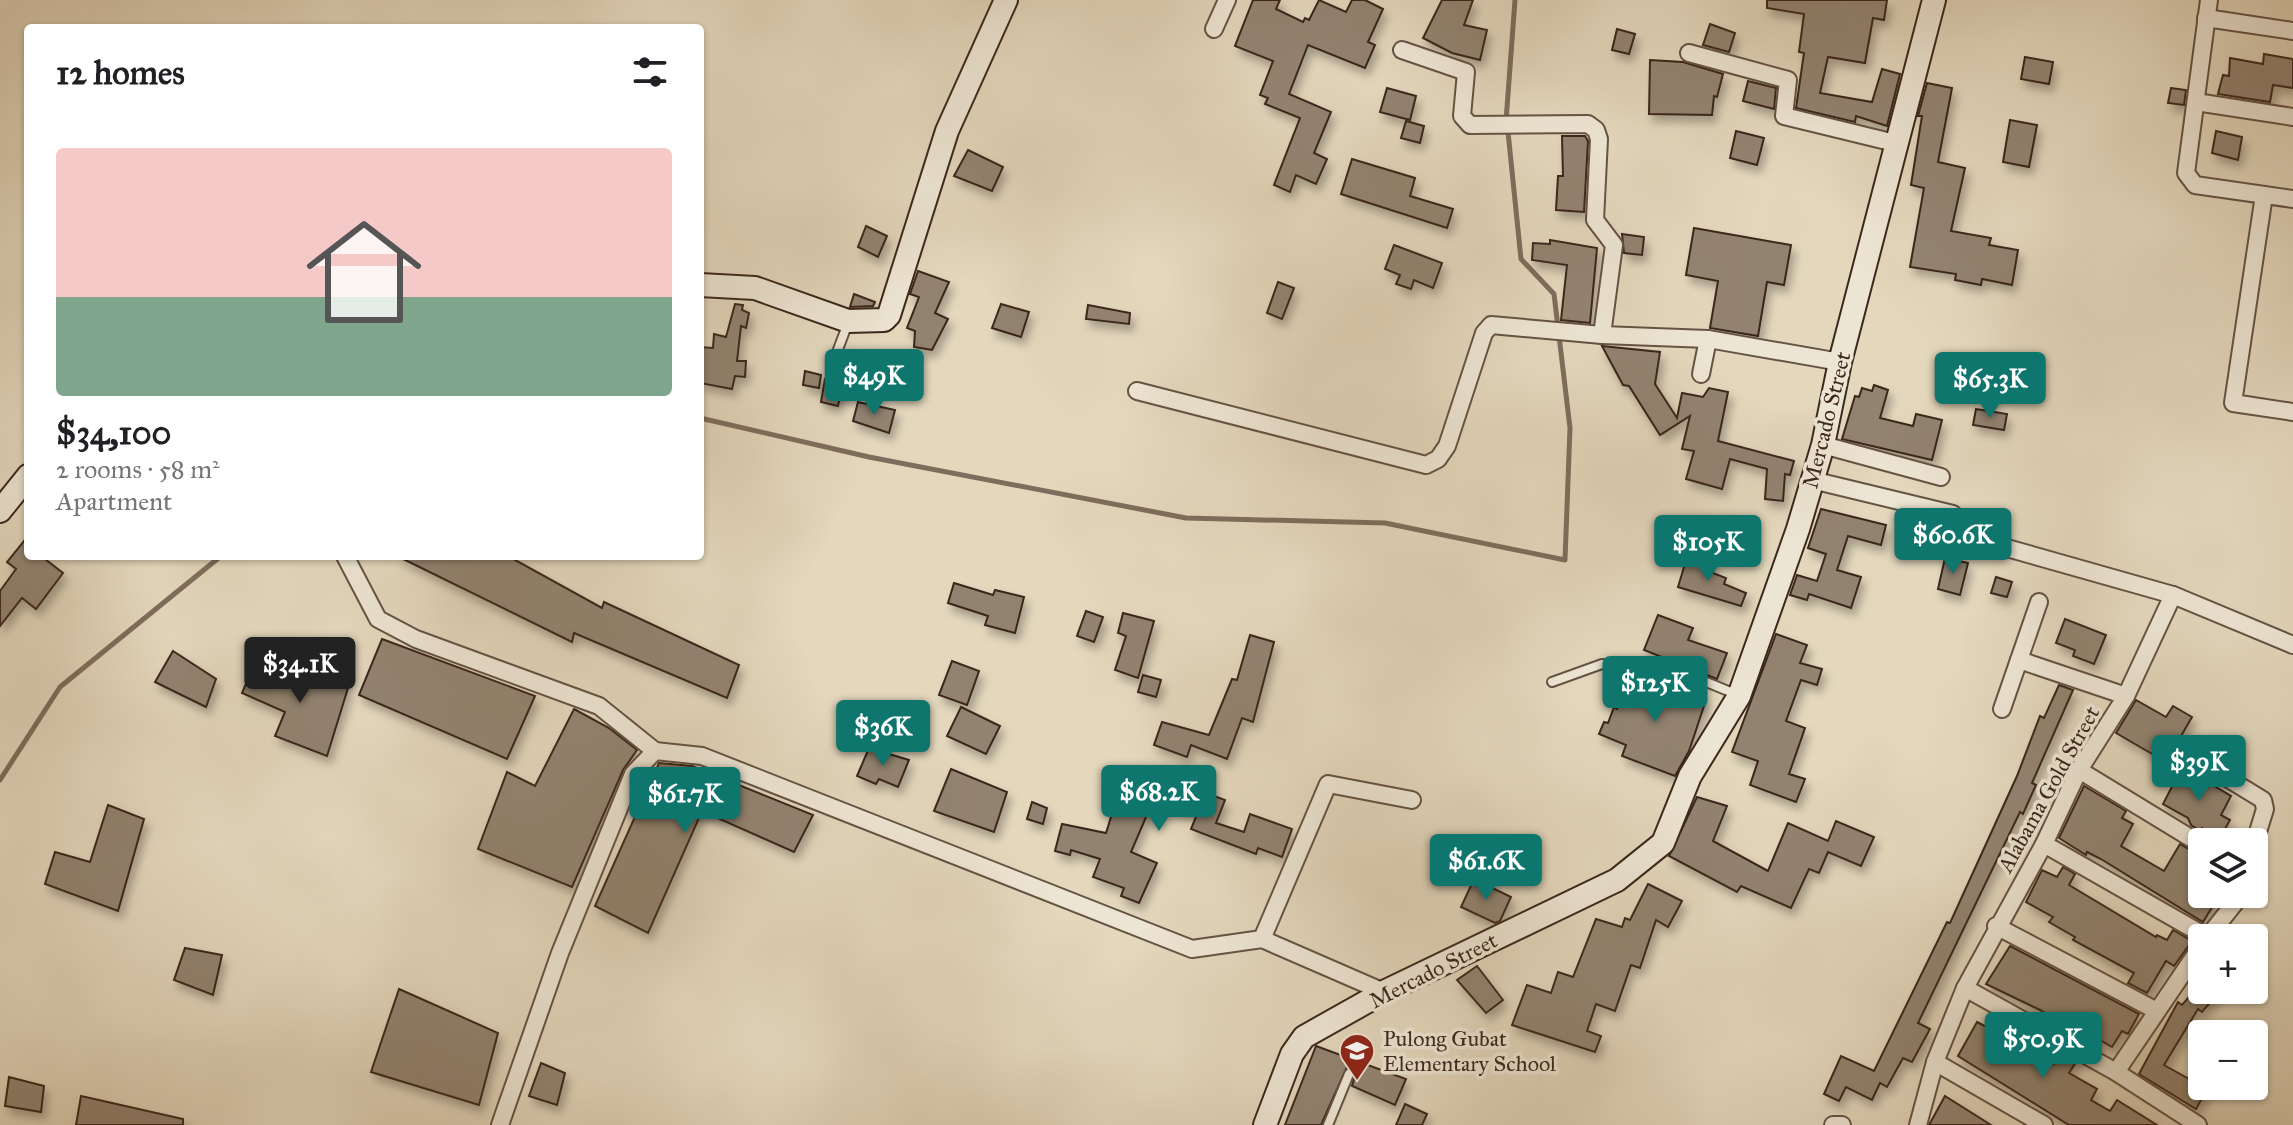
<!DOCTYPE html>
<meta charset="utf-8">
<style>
body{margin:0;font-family:"IM FELL Great Primer",serif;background:#f2f2f2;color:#202124;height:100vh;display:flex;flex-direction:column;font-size:30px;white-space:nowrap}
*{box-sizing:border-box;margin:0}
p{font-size:26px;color:#757577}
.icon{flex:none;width:44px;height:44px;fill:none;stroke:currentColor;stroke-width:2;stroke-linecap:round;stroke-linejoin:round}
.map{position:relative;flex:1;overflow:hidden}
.panel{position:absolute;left:24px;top:24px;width:680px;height:536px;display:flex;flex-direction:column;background:#fff;border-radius:8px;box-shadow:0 2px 6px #0004}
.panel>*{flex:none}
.buttons{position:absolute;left:2188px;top:828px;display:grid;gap:16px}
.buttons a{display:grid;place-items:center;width:80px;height:80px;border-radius:8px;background:#fff;box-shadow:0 2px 6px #0004;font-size:40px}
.price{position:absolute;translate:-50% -68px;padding:0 18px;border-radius:8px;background:#0f766e;color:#fff;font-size:26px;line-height:52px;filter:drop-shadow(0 2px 4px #0008)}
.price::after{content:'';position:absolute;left:50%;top:48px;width:24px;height:18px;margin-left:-12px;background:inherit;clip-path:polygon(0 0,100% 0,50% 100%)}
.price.current{background:#222;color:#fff}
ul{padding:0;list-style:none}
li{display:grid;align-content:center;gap:16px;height:424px;padding:0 32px}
li span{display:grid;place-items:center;height:248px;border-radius:8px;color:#555}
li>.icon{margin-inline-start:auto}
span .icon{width:144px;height:144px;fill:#fffc;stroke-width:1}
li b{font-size:34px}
h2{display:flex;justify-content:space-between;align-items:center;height:96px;padding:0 32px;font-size:34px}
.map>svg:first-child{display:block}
</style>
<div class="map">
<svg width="2293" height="1125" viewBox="0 0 2293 1125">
<defs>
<filter id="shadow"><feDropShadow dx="4" dy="7" stdDeviation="4" flood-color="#0004"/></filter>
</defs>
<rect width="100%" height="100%" fill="#e3d7bc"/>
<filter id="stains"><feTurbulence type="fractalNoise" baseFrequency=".0025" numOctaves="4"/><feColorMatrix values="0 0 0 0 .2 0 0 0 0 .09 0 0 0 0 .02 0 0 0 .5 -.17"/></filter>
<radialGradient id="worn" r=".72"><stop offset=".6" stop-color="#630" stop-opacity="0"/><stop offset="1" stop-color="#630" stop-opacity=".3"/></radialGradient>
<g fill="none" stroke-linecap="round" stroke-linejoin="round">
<g stroke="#7e6d5c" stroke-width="5">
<path d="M1506,121L1515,0"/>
<path d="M700,418L869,457L1186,518L1385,523L1565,560L1570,428L1554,294L1521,259L1508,132"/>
<path d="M0,780L60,687L221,556"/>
</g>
</g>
<g fill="#92836f" stroke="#3b271c" stroke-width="2" filter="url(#shadow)">
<path d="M1253,0H1280L1276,9L1303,22L1305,18L1309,20L1319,0L1346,12L1352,0H1365L1383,9L1368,42L1375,45L1365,68L1308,45L1289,94L1331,112L1314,153L1327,159L1316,184L1296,175L1290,192L1274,185L1300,118L1265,104L1268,98L1260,95L1273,61L1235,46Z"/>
<path d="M1442,0H1473L1464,25L1487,30L1480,60L1452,53L1423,38Z"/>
<path d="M1767,0H1887L1884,20L1873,18L1865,63L1828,57L1820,93L1872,102L1882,69L1900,74L1887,126L1856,116L1855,122L1796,108L1804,53L1799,52L1804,14L1767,8Z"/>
<path d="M1710,24L1735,33L1729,52L1703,45Z"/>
<path d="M1617,29L1635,34L1629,54L1612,50Z"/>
<path d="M2264,54L2293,59V88L2273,85L2270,102L2218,94L2223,75L2229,76L2230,58L2263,64Z"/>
<path d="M2025,57L2053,62L2049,84L2021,79Z"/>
<path d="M1650,60L1683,62L1723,74L1717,97L1714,96L1712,115L1649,114Z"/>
<path d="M1748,81L1776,88L1774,109L1743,101Z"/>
<path d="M1927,83L1952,88L1938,162L1965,168L1951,231L1991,238L1989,245L2018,250L2012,285L1982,279L1981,285L1955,280L1956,274L1910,267L1924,188L1911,185L1922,116H1918Z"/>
<path d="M1387,88L1416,96L1410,120L1380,112Z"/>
<path d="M2171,88L2186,90L2184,105L2168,103Z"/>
<path d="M2010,120L2037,125L2029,167L2003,162Z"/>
<path d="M1406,121L1424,126L1420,143L1401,138Z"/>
<path d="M1736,131L1764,138L1757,165L1730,158Z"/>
<path d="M2216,131L2242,137L2238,160L2212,153Z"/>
<path d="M1562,136H1585L1588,141L1584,212L1556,210L1558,176H1563Z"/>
<path d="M968,150L1003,167L992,191L954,176Z"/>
<path d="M1352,159L1415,178L1410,196L1453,209L1447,228L1341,194Z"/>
<path d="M866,226L887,236L878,257L858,247Z"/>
<path d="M1694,228L1791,245L1784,285L1767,282L1758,336L1710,328L1718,281L1686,275Z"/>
<path d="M1622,234L1644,237L1642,255L1624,253Z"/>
<path d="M1550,240L1597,248L1590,323L1561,320L1567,265L1532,260L1533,243L1550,244Z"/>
<path d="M1394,245L1442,263L1433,288L1414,280L1411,289L1396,284L1400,275L1385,269Z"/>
<path d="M918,271L949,282L935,313L948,319L932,350L914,347L915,331L907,328L919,297L910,294Z"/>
<path d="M1278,282L1294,288L1282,319L1267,313Z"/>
<path d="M854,294L875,302L873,306L850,307Z"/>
<path d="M735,304L743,305L742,310L749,313L746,328L741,326L737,361H746L745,377L735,376L732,389L700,383V347L713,348L714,334L726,337Z"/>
<path d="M1001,304L1029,312L1021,337L992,328Z"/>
<path d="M1088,305L1130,313L1129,324L1086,319Z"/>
<path d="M1602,346L1660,352L1655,384L1677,418L1682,393L1703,397L1709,388L1728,392L1718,441L1794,461L1790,475L1785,474L1783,501L1765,499L1767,469L1730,459L1722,489L1686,479L1694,451L1682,449L1690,416L1660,435L1629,386L1623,385Z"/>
<path d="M805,371L821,375L819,388L803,385Z"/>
<path d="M825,379L843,383L838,406L821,402Z"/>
<path d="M1874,385L1888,390L1880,418L1913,426L1916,414L1942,420L1932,460L1842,439L1855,396L1859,397L1862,388L1872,391Z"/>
<path d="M858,402L895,410L889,433L853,421Z"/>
<path d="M1976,409L2007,414L2004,430L1973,425Z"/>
<path d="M1821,509L1886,525L1881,545L1848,536L1837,570L1861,577L1851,608L1809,594L1807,600L1790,595L1797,575L1817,581L1826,554L1808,548Z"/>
<path d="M28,536V556H41L63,573L36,609L22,598L0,626V591L16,569L7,562Z"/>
<path d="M397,556H508L602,608L604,602L739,665L727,698L574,633L572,642Z"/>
<path d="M1687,557L1712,564L1710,572L1726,578L1724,584L1746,593L1741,606L1678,587Z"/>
<path d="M1945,558L1968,563L1960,595L1938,589Z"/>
<path d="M1996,577L2012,582L2007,597L1991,593Z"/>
<path d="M954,583L993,595L995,590L1024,597L1015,633L985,625L988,616L948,603Z"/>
<path d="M1086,611L1103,617L1094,642L1077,636Z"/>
<path d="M1123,613L1154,621L1138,678L1115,670L1126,636L1118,633Z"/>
<path d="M1658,615L1693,628L1688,640L1727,653L1717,679L1644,650Z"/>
<path d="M2065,619L2106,635L2094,664L2073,656L2075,650L2056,643Z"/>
<path d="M1776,634L1807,645L1800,663L1822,669L1817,685L1801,680L1786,721L1805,728L1789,774L1805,779L1796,802L1750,785L1758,761L1732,752Z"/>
<path d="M1250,635L1274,642L1253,722L1242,718L1227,759L1191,745L1187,757L1154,745L1162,722L1209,735L1232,679L1237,680Z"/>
<path d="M382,639L535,696L507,759L359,695Z"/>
<path d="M173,651L216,679L206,707L155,682Z"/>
<path d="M256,660L297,682L304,666L348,688L327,756L275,736L285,712L242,693Z"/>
<path d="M952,661L979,671L967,705L939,695Z"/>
<path d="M1629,674L1706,700L1689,751L1675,776L1622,756L1626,745L1599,734L1604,722L1608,723L1614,707L1617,709Z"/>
<path d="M1143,675L1161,680L1156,697L1138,692Z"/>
<path d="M2059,685L2073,690L2032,783L2036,785L2023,814L2020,812L1918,1023L1930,1029L1912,1062L1903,1058L1887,1087L1880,1083L1872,1100L1846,1087L1839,1101L1824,1094L1841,1056L1874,1071L1947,922L1950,923L2017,776L2040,716L2044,718Z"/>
<path d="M2136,700L2166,717L2173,706L2192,717L2166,762L2116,733Z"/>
<path d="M961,707L1000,726L986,754L947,736Z"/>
<path d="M574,709L609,728L637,750L623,770L572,887L478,849L507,772L535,786Z"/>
<path d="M869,748L909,760L898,787L879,779L876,784L857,776Z"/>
<path d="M659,763L692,766L813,815L794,852L702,811L648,933L595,906Z"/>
<path d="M2182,767L2231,796L2221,815L2230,820L2220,838L2202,828V832L2191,825L2188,818L2163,804Z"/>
<path d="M951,769L1007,792L994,832L934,811Z"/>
<path d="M1125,772L1180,789L1182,784L1225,800L1216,823L1244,832L1250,814L1292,829L1282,857L1258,848L1256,854L1191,829L1198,812L1155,796L1131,852L1157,863L1139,903L1121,896L1124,888L1093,877L1100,859L1071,850L1070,855L1055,851L1062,824L1106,833Z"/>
<path d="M2084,786L2126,811L2122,818L2133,824L2121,846L2164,871L2180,844L2202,856V894H2215L2211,902L2214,904L2203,922L2101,859L2087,852L2086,855L2059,838Z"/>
<path d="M1697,797L1727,806L1713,841L1768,871L1788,823L1828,841L1836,821L1874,837L1861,866L1828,852L1819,873L1809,869L1791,908L1741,886L1737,892L1669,856Z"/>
<path d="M1032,802L1047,808L1043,824L1027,819Z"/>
<path d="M108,805L144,819L118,911L45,884L55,852L90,862Z"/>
<path d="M2063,867L2075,874L2069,885L2156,937L2157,935L2167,940L2173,930L2192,941L2174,966L2166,961L2147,993L2128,983L2134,973L2073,940L2075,937L2049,922L2053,917L2026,902L2042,870L2057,877Z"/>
<path d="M1474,879L1511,897L1500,921L1495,923L1461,907Z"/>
<path d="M1648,884L1682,901L1668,927L1656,920L1640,968L1631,965L1615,1011L1596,1004L1587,1031L1601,1036L1595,1052L1512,1025L1527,985L1551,993L1558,972L1573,977L1596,919L1622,927L1625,918L1630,920Z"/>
<path d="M2010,946L2139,1014L2128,1034L2122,1031L2112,1047L2079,1028L2074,1036L2062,1029L2064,1025L2040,1010L1986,984Z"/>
<path d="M185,948L222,955L213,995L174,980Z"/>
<path d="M1477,966L1503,1000L1486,1013L1457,980Z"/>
<path d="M399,989L498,1033L479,1105L371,1072Z"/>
<path d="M2195,990H2221L2202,1012L2198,1009L2164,1065L2207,1089L2196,1109L2139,1074L2178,1002L2182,1005Z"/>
<path d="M1977,1022L2015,1042L2018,1036L2033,1045L2030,1050L2054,1064L2061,1054L2076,1062L2069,1073L2097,1089L2091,1100L2110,1111L2117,1100L2157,1125H2069L1958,1056Z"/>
<path d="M1316,1046L1406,1079L1395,1105L1352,1086L1356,1072L1347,1067L1321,1125H1285Z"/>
<path d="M541,1063L565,1073L557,1105L529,1096Z"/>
<path d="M9,1077L44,1086L41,1112L5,1106Z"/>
<path d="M81,1096L183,1119V1125H76Z"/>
<path d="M1945,1096L1991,1125H1929Z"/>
<path d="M1405,1104L1427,1114L1422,1125H1396Z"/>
</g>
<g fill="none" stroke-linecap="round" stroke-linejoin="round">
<defs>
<g id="lane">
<path d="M834,360L848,323"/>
<path d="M1552,682L1602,664L1672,668L1738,695"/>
<path d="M1328,1125L1349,1074"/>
</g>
<g id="street">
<path d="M2209,0L2186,173L2195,185L2293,199"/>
<path d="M2206,18L2293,31"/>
<path d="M1214,29L1227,0"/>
<path d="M1402,50L1466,72L1462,116L1470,125L1588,124L1596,130L1599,139L1595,220L1614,245L1602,335"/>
<path d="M1689,53L1788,80L1784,116L1899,144"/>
<path d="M2196,102L2293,117"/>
<path d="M2264,195L2233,403L2293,412"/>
<path d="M1701,374L1708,339"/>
<path d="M1137,391L1426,465L1438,459L1447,446L1484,333L1491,325L1602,335L1708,339L1840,362"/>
<path d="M1823,445L1941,477"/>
<path d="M1812,480L1953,514L1975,539L2173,595"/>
<path d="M345,556L378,619L416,639L599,706L655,751L702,756L1192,949L1262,939L1384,992"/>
<path d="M2019,660L2126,696"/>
<path d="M2002,709L2039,602"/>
<path d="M2209,767L2263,800L2265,809L2254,845"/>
<path d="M2079,770L2202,845"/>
<path d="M2044,844L2207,937"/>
<path d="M1996,926L2157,1011"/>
<path d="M2207,938L2242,894"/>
<path d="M1262,939L1328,784L1412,800"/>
<path d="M1965,988L2116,1072L2198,1125"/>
<path d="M1935,1062L2044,1125"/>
<path d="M2116,1072L2202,945"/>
<path d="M500,1125L560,953L633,774L655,751"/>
<path d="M1833,1125H1842"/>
<path d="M1918,1125L1935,1062L1965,988L2044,844L2079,770L2126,696L2173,595L2293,645"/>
</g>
<g id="secondary">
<path d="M700,285L755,288L848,321L884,320L889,315L947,131L1006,0"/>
<path d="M0,511L28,476"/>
<path d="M1265,1125L1292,1054L1304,1037L1384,992L1617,880L1663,843L1690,776L1739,696L1798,529L1823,445L1840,362L1934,0"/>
</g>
</defs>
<use href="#lane" stroke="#655344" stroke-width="12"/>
<use href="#street" stroke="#655344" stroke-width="20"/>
<use href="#secondary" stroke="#3b271c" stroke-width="26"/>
<use href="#lane" stroke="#ede5d3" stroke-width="8"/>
<use href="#street" stroke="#ede5d3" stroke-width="16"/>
<use href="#secondary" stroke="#ede5d3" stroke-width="22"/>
</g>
<defs>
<symbol id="school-pin" viewBox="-11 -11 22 30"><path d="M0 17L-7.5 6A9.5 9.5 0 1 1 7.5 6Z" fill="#8f2418" stroke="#ede5d3"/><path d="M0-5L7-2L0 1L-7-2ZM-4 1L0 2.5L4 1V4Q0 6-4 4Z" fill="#fff"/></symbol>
</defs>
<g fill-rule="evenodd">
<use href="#school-pin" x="1337" y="1031" width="40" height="54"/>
</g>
<g text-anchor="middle" stroke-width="7" stroke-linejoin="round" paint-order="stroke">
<g font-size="22" fill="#3b271c" stroke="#ede5d3">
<text transform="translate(1826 420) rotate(-76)" y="8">Mercado Street</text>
<text transform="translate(2048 789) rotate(-61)" y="8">Alabama Gold Street</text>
<text transform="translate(1433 970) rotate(-27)" y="8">Mercado Street</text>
</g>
<g font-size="22" fill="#3b271c" stroke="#ede5d3" text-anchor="start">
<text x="1383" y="1046">Pulong Gubat<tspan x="1383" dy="25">Elementary School</tspan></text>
</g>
</g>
<rect width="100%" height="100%" filter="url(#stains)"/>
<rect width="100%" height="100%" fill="url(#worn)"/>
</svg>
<div class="buttons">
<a><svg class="icon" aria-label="layers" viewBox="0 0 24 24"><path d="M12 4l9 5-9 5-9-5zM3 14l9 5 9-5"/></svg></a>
<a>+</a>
<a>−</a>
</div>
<b class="price" style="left:874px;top:417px">$49K</b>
<b class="price" style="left:1990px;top:420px">$65.3K</b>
<b class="price" style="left:1953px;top:576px">$60.6K</b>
<b class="price" style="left:1708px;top:583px">$105K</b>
<b class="price current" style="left:300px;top:705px">$34.1K</b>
<b class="price" style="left:1655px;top:724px">$125K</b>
<b class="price" style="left:883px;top:768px">$36K</b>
<b class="price" style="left:2199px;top:803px">$39K</b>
<b class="price" style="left:1159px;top:833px">$68.2K</b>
<b class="price" style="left:685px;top:835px">$61.7K</b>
<b class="price" style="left:1486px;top:902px">$61.6K</b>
<b class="price" style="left:2043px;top:1080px">$50.9K</b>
<section class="panel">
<h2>12 homes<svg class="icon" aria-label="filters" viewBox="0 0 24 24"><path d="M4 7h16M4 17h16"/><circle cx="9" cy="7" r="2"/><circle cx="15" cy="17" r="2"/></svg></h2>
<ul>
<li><span style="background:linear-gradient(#f6c9c9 60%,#7fa58c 0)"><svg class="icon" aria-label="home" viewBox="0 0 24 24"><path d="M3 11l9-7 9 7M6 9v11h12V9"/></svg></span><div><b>$34,100</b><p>2 rooms · 58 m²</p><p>Apartment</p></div></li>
</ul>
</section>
</div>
